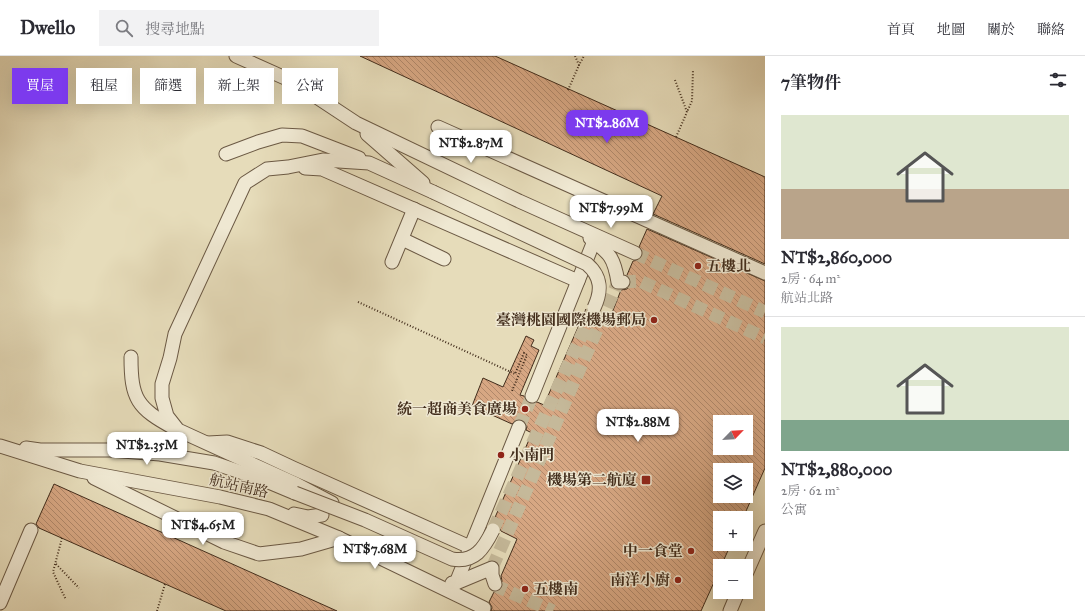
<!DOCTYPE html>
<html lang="zh-TW">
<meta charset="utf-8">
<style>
body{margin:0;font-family:"IM FELL Great Primer","Noto Serif TC",serif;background:#f2f2f3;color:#2b2b33;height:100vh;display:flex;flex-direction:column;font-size:15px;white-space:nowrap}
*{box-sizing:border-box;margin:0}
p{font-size:13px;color:#7c7c81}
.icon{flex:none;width:22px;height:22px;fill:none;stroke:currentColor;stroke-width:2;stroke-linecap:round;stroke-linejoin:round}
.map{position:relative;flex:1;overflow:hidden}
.details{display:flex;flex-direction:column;background:#fff;width:320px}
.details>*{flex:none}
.top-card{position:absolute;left:12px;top:12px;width:380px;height:36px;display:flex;gap:8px}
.needle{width:26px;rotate:65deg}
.tools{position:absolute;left:713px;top:359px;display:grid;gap:8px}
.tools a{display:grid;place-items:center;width:40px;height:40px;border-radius:0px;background:#fff;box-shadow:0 4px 16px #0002;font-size:20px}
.price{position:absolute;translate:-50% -34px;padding:0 9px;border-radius:8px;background:#fff;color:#222;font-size:13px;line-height:26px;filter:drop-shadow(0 1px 2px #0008)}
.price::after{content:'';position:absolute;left:50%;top:24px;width:12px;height:9px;margin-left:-6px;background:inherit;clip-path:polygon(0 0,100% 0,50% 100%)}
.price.active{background:#7c3aed;color:#fff}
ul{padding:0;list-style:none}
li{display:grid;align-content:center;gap:8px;height:212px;padding:0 16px}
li+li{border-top:1px solid #e1e1e2}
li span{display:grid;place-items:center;height:124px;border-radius:0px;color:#555}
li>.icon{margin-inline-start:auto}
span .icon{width:72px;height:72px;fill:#fffc;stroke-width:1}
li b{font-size:17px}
h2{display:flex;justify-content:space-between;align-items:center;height:48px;padding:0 16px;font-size:17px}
.pill{padding:0 14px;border-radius:0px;background:#fff;box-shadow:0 4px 16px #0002;font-size:14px;line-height:36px}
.pill.active{background:#7c3aed;color:#fff}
header{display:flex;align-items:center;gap:24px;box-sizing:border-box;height:56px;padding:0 20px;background:#fff;border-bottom:1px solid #e1e1e2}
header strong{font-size:19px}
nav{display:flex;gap:22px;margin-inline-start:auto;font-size:14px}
.search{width:280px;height:36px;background:#f2f2f3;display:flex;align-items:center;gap:10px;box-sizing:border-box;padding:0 14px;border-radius:0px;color:#7c7c81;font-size:15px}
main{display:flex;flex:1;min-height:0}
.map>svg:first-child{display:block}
</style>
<header>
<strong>Dwello</strong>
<div class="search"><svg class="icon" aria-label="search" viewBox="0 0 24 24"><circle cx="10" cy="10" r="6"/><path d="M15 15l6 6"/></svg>搜尋地點</div>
<nav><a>首頁</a><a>地圖</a><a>關於</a><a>聯絡</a></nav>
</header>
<main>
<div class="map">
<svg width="765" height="555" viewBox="0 0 765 555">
<defs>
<pattern id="building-back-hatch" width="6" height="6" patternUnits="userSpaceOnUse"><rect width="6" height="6" fill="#d7a783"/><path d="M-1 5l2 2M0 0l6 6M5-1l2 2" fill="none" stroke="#b0886a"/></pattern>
</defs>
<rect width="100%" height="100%" fill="#e6dcba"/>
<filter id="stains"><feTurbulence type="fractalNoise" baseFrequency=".005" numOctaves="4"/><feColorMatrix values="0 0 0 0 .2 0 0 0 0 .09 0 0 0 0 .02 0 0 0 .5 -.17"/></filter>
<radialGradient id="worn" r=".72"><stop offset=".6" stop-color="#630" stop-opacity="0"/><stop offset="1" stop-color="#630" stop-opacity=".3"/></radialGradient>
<g fill="url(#building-back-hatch)" stroke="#422d1c" fill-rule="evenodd">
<path d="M360,0H495L765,121V208L653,158L662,140Z"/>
<path d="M647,173L765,225V412L743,462H720V488H731L721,510H720V513L701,555H491L492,551L489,546L494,536L501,534L503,530L501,520L517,483L501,475L499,469L493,466L532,377L526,374L527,370L522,364L518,363L512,368L472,350L483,322L503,331L526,280L534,284L531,290L539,294L520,339L524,340L526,345L529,347L533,348L537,346L544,349L586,253L587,257L591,259L595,260L600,258L610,262L621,234L627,233L630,230L631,226L627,219L633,205L639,204L642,200L643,196L639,191ZM720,366H746V392H720ZM720,414H746V440H720Z"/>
<path d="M54,428L337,555H226L39,472L36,468Z"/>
</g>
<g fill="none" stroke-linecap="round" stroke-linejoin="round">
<g stroke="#c5b99a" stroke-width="13" stroke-dasharray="13 6" stroke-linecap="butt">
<path d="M635,197L765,256"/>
<path d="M623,226L640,225L765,282"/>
<path d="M519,371L532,340"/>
<path d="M493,474L594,252"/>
<path d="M492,512L618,226"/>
<path d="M495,528L496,530L553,555"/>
</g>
<defs>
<g id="minor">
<path d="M236,0L294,26L356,67L519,145L635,197"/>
<path d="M438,71L765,217"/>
<path d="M367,78L423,127"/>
<path d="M226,98L258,86L282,79L302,80L359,102"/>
<path d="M305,112L322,113L578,225"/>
<path d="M590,182C610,198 614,201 618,226H623"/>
<path d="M402,183L444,203"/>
<path d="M392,206L414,153"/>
<path d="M131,301C131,343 137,352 174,372"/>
<path d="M532,340L594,185"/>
<path d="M208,387L227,386L261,397L293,412L470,491"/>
<path d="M0,390L80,415L220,441L269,453L339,482L484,552"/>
<path d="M26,392L40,394H110L160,398L214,407L264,424L295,437"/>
<path d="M94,422L224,486L259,498L301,493L339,482"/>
<path d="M332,447L296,428L178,374L167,360L162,342V328L170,302L175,278L245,127L267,113L288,111L323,104L369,107L433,136"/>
<path d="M294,458L308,461L322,459"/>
<path d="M746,518L765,475"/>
<path d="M452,527H456L492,512V519L495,528"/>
<path d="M456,527L519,371"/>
<path d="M0,547L31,474"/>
<path d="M730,555L738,536"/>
</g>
</defs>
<use href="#minor" stroke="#6b5944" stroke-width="15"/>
<g stroke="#422d1c" stroke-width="2" stroke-dasharray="1 2" stroke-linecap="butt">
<path d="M575,0L579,9L584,0"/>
<path d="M675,24L687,56L692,45L693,14"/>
<path d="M568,34L579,9"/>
<path d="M676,81L687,56"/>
<path d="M358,246L515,318L524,297L527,299L512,335"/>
<path d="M62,482L53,516L66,544"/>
<path d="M56,508L79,532"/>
<path d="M157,555L165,528"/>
</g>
<use href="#minor" stroke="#efe8d2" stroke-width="13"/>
<defs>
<g id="minor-bridge">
<path d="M433,136L587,208C602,221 602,235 594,252"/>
<path d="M295,437L365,464L452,503C475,507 484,492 493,474"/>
</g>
</defs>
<use href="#minor-bridge" stroke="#6b5944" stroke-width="15" stroke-linecap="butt"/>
<use href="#minor-bridge" stroke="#efe8d2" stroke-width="13"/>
</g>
<g fill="#8f2418" stroke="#efe8d2" stroke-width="1.5">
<circle cx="698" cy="210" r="4"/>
<circle cx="654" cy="264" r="4"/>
<circle cx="525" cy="353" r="4"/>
<circle cx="501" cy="399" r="4"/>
<rect x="641" y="419" width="10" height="10" rx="2"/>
<circle cx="691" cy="495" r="4"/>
<circle cx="678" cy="524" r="4"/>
<circle cx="525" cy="533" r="4"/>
</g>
<g text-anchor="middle" stroke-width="3" stroke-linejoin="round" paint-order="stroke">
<g font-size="15" font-weight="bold" fill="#422d1c" stroke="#efe8d2" text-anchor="end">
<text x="706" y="215" text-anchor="start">五樓北</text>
<text x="646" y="269">臺灣桃園國際機場郵局</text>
<text x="517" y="358">統一超商美食廣場</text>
<text x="509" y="404" text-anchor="start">小南門</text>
<text x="637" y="429">機場第二航廈</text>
<text x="683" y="500">中一食堂</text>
<text x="670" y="529">南洋小廚</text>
<text x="533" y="538" text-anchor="start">五樓南</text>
</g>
<g font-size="15" fill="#422d1c" stroke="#efe8d2">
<text transform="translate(239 430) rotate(13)" y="5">航站南路</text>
</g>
</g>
<rect width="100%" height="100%" filter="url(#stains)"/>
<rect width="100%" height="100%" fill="url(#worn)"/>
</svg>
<div class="tools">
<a><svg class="needle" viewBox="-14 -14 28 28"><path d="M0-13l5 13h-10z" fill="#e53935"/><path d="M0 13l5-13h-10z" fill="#7c7c81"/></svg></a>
<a><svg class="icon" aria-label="layers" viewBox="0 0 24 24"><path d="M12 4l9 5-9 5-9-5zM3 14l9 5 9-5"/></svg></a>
<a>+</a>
<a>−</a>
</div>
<b class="price active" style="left:607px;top:88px">NT$2.86M</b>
<b class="price" style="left:471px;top:108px">NT$2.87M</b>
<b class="price" style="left:611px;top:173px">NT$7.99M</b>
<b class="price" style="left:638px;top:387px">NT$2.88M</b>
<b class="price" style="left:147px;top:410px">NT$2.35M</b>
<b class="price" style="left:203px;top:490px">NT$4.65M</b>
<b class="price" style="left:375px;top:514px">NT$7.68M</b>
<div class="top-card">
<a class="pill active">買屋</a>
<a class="pill">租屋</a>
<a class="pill">篩選</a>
<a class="pill">新上架</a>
<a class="pill">公寓</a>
</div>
</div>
<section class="details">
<h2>7筆物件<svg class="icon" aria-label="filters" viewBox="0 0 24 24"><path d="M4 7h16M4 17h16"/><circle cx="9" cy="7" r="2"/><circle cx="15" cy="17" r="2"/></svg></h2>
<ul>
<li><span style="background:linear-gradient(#dfe7d0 60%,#b9a48a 0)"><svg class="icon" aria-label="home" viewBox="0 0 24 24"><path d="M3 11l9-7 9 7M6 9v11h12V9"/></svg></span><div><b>NT$2,860,000</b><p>2房 · 64 m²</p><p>航站北路</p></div></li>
<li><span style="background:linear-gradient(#dfe7d0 75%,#7fa58c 0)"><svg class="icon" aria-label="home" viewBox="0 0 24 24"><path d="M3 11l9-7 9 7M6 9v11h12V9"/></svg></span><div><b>NT$2,880,000</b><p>2房 · 62 m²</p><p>公寓</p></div></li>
</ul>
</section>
</main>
